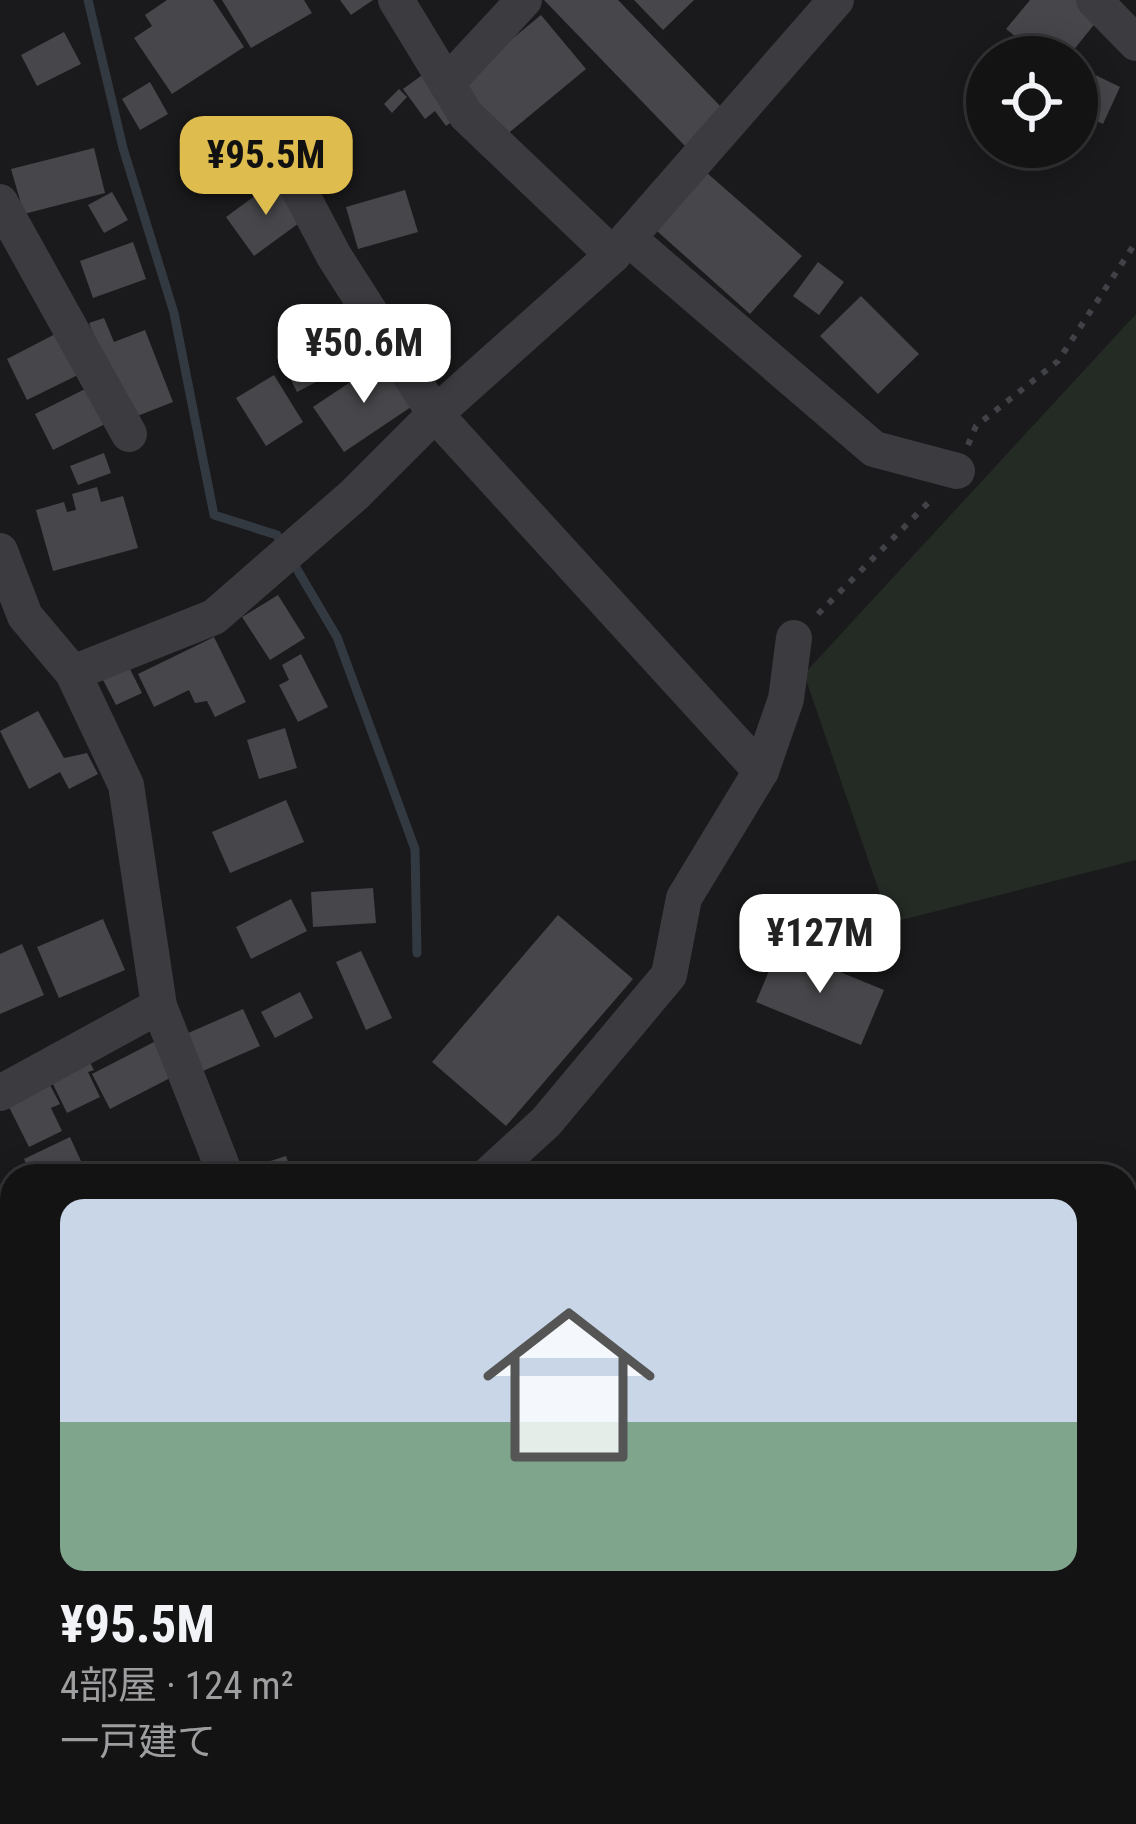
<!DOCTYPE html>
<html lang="ja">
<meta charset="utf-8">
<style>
body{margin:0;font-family:"Roboto Condensed","Noto Sans JP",sans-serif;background:#1d1c1d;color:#f1f3f6;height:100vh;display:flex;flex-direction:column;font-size:45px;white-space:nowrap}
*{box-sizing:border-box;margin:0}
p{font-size:39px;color:#9d9ea0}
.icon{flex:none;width:66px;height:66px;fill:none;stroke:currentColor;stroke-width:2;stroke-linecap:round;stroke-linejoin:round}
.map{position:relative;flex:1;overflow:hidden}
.side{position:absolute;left:0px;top:1164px;width:1137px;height:660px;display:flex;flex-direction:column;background:#141314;border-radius:36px 36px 0 0;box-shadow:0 6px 30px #0003,0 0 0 3px #333234}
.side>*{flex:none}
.controls{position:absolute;left:966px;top:36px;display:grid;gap:24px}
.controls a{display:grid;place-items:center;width:132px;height:132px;border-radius:50%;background:#141314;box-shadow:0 6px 30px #0003,0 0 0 3px #333234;font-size:60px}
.price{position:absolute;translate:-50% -102px;padding:0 27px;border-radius:24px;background:#fff;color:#222;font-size:39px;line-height:78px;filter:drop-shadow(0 3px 6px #0008)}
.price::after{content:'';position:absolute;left:50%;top:72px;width:36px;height:27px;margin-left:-18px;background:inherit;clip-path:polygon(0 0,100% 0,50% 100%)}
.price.current{background:#debc4e;color:#111}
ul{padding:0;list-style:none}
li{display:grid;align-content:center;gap:24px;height:636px;padding:0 60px}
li+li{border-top:3px solid #333234}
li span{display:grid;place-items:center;height:372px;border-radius:24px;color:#555}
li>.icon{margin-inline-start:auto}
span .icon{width:216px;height:216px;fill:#fffc;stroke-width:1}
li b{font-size:51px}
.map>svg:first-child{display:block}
</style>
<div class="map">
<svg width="1136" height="1824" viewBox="0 0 1136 1824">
<rect width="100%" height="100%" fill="#1a191b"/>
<g fill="#242b25">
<path d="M1136,314V860L890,923L804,674Z"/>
<path d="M0,1537L12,1538V1812H74L63,1824H0Z"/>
</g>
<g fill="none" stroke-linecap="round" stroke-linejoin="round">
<g stroke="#333940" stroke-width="9">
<path d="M88,0L123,148L174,313L214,515L277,535L282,545"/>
<path d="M291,559L337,637L415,849L417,953"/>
</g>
</g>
<g fill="#47474b">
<path d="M167,0H213L244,47L172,94L134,38L152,26L145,15Z"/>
<path d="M222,0H304L312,13L251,48Z"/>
<path d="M340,0H373L351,15Z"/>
<path d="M544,0H618L723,109L685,146Z"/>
<path d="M634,0H694L663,30Z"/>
<path d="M1030,0H1091L1105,11L1068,57H1041L1006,29Z"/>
<path d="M541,15L586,69L500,140L455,86Z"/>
<path d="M64,32L81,64L37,86L21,55Z"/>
<path d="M1077,66L1120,87L1103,124L1077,111Z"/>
<path d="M425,73L457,118L446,126L435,111L425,119L403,89Z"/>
<path d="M150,82L168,114L140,130L122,99Z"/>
<path d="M399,89L407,97L392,113L384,104Z"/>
<path d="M94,148L105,193L24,214L11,169Z"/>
<path d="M699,166L802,256L750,314L648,223Z"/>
<path d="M278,179L306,218L254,256L226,217Z"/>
<path d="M405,190L418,232L358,249L346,207Z"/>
<path d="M112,192L128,220L104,233L88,205Z"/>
<path d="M133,242L146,279L93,298L80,261Z"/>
<path d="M818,262L844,282L819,315L793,296Z"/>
<path d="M861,296L919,354L878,394L820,336Z"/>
<path d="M104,318L114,342L145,330L173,402L127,420L89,323Z"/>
<path d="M346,323L364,357L297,392L280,358Z"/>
<path d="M61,331L82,373L27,400L7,359Z"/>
<path d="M383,360L414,405L344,452L313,407Z"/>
<path d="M274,375L303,422L266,446L236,398Z"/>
<path d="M89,387L107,423L53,450L35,414Z"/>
<path d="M104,453L111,473L78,485L70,466Z"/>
<path d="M97,487L101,502L123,496L138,548L53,571L36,510L64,502L67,512L76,510L72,494Z"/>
<path d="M278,595L305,638L270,660L242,617Z"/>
<path d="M214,637L246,702L215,717L207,701L195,703L189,690L154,707L138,674Z"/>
<path d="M301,654L328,707L298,722L279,685L289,680L282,665Z"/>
<path d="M127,663L142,693L116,705L101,676Z"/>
<path d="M38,711L64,758L87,753L98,774L69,789L60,772L29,789L0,731Z"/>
<path d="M285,728L297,768L259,779L247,740Z"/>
<path d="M286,800L304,842L230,873L212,832Z"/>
<path d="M373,888L376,923L313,927L311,892Z"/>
<path d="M291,899L307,931L251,959L236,927Z"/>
<path d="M558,915L633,979L506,1126L432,1062Z"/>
<path d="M103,919L125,970L59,998L37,947Z"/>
<path d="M22,944L44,995L0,1014V954Z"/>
<path d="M779,947L884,990L861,1045L756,1002Z"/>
<path d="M361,951L392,1018L366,1030L336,962Z"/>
<path d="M300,992L313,1018L275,1038L261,1012Z"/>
<path d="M243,1009L260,1046L203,1071L186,1034Z"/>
<path d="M154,1042L172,1077L110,1109L92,1074Z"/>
<path d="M88,1059L94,1070L88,1072L100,1097L67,1113L50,1078Z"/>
<path d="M50,1085L60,1104L51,1108L62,1131L29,1147L8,1105Z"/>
<path d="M70,1137L86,1172L77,1176H31L24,1159Z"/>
<path d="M286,1156L293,1176H247L245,1169Z"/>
<path d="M1125,1546L1136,1550V1824H943L947,1812H1125Z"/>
<path d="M30,1812H280L270,1824H21Z"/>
</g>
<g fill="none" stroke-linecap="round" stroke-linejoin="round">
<g stroke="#414247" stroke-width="6" stroke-dasharray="6 9" stroke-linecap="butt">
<path d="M968,445L976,426L1058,361L1136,242"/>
<path d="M818,614L931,500"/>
</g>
<path stroke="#3b3b40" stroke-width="18" d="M749,1812L765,1824"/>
<g stroke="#3b3b40" stroke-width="36">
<path d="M396,0L466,115L613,255"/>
<path d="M1094,0L1136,43"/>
<path d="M447,83L524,0"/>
<path d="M276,146L334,256L435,414L761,771"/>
<path d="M0,202L129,434"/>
<path d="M628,238L874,449L957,471"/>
<path d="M0,551L25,616L73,673L126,785L159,1006L226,1176"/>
<path d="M73,673L214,617L354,495L435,414L613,255L836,0"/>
<path d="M0,1093L159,1006"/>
<path d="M487,1176L546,1122L669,975L684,898L761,771L786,699L794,638"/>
</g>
<path stroke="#3b3b40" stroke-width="45" d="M0,1454L12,1452"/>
</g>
</svg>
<div class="controls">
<a><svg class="icon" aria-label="locate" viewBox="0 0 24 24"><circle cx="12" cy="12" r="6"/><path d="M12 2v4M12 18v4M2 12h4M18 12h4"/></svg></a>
</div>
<b class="price current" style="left:266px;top:218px">¥95.5M</b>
<b class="price" style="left:364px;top:406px">¥50.6M</b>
<b class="price" style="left:820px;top:996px">¥127M</b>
<section class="side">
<ul>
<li><span style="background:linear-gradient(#c9d6e8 60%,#7fa58c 0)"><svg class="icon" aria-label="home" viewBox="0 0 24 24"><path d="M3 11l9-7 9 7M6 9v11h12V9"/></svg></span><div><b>¥95.5M</b><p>4部屋 · 124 m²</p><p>一戸建て</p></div></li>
</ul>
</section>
</div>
